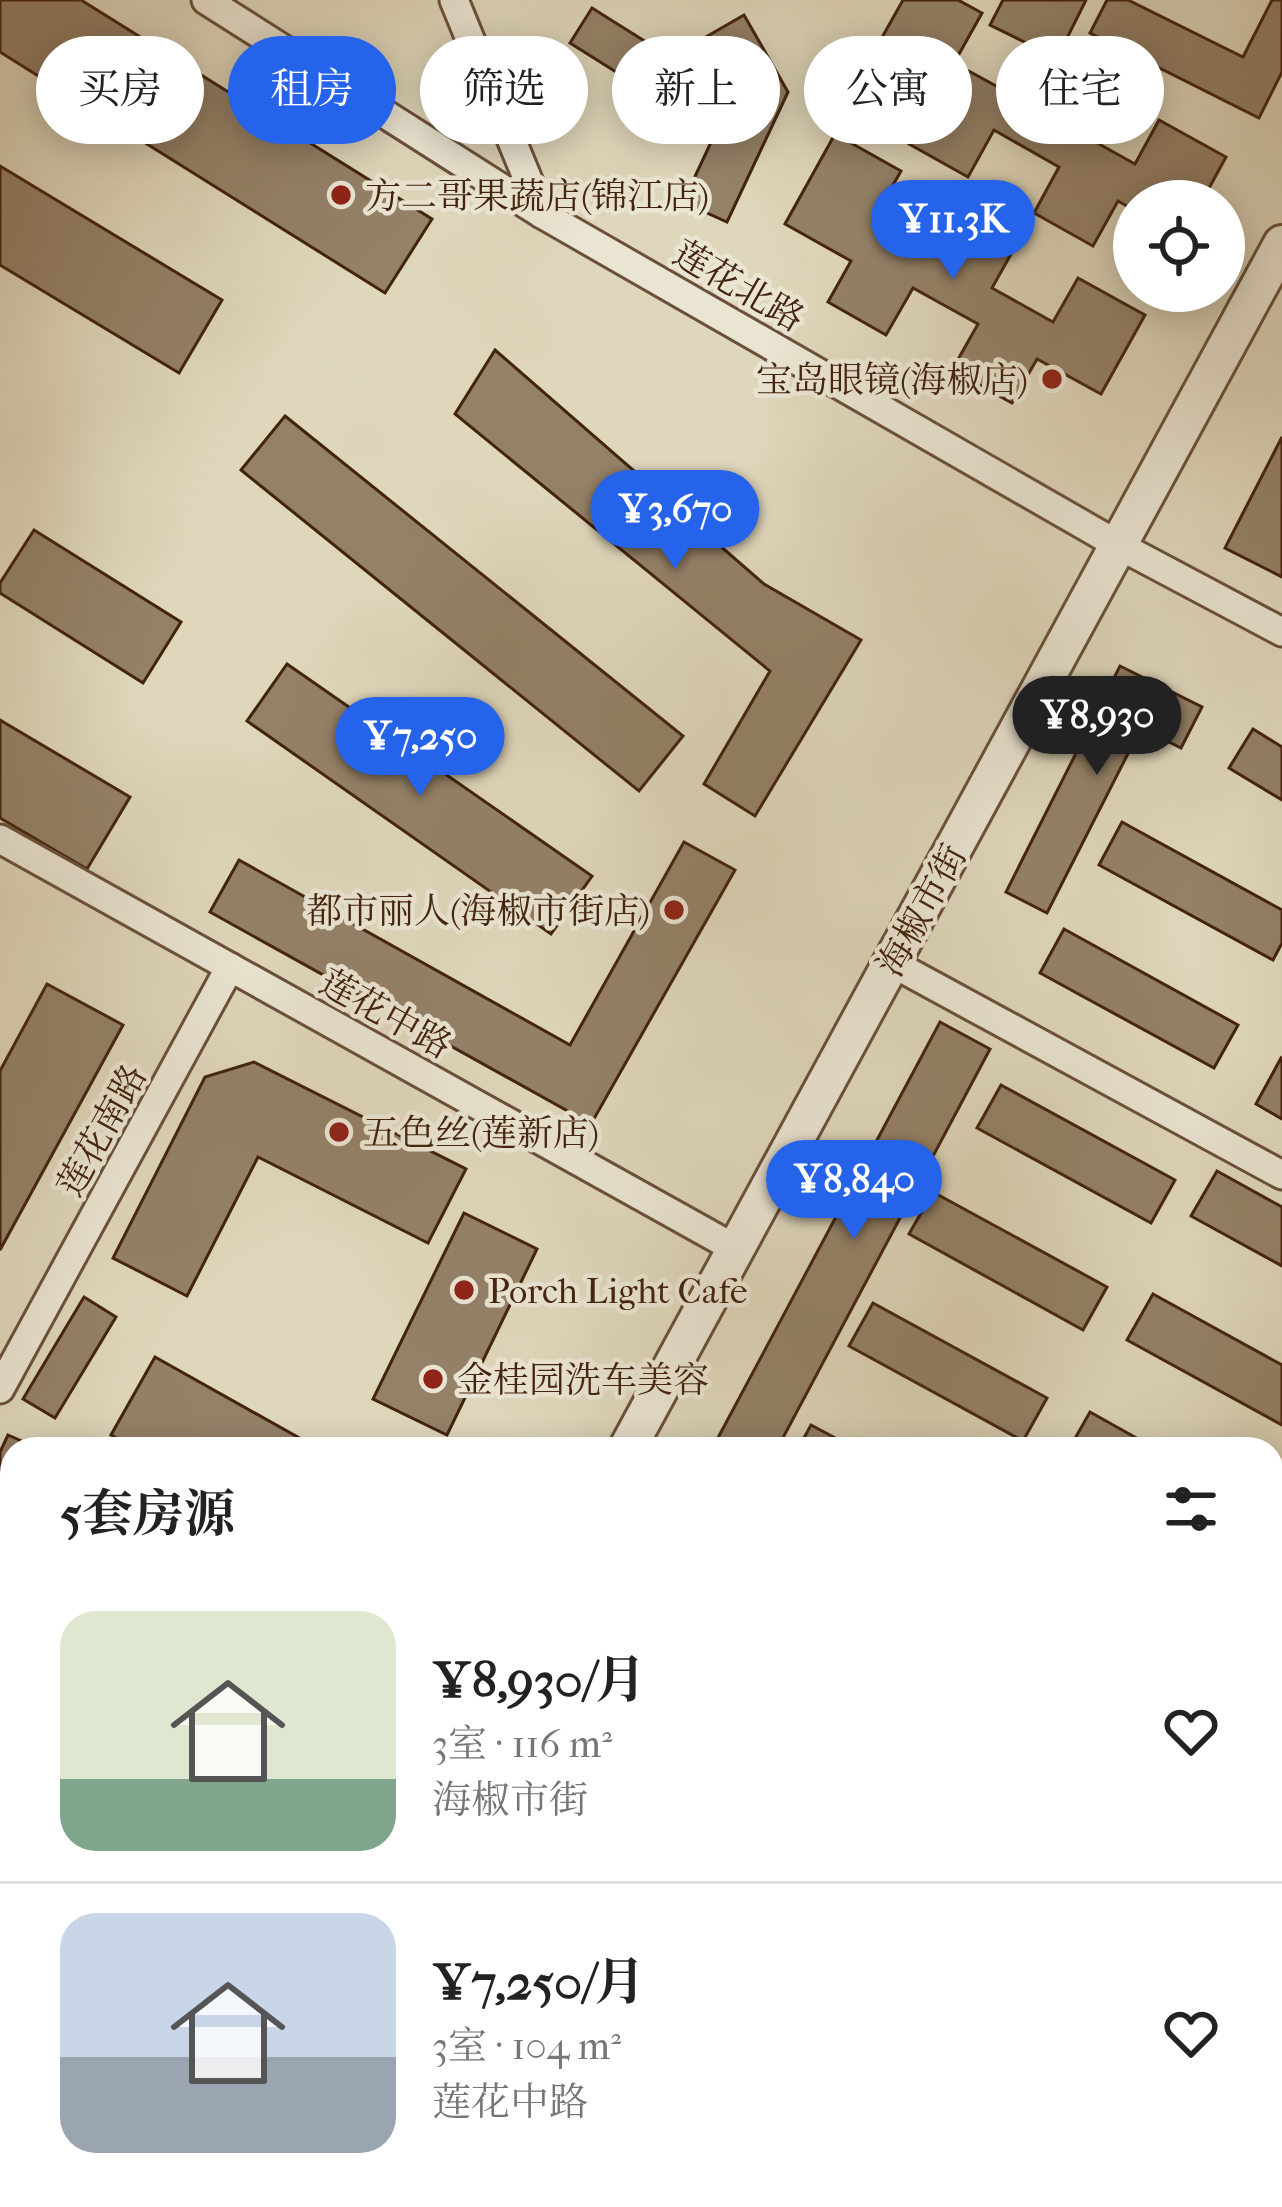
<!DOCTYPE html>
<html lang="zh">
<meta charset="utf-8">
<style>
body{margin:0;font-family:"IM FELL French Canon","Noto Serif SC",serif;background:#f2f2f2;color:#222;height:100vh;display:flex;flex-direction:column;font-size:45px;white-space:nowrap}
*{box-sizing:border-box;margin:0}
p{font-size:39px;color:#767676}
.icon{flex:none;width:66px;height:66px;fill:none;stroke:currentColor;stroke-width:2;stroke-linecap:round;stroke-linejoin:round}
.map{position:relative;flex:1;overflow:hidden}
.side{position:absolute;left:0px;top:1437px;width:1284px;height:771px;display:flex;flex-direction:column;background:#fff;border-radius:36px 36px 0 0;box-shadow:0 6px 30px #0003}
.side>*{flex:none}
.top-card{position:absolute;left:36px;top:36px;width:1212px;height:108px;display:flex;gap:24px}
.controls{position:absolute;left:1113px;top:180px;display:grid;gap:24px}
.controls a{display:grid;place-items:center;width:132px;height:132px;border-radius:50%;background:#fff;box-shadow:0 6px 30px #0003;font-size:60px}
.price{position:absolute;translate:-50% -102px;padding:0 27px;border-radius:42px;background:#2563eb;color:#fff;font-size:39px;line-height:78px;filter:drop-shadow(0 3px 6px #0008)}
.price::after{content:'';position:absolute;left:50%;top:72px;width:36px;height:27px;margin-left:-18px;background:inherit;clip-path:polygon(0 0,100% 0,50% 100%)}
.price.on{background:#222;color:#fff}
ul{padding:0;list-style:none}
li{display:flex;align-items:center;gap:36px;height:300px;padding:0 60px}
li+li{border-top:3px solid #e0e0e0}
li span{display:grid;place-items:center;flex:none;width:336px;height:240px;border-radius:36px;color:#555}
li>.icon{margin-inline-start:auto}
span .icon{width:144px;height:144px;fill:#fffc;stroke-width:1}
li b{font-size:51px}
h2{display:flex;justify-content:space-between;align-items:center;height:144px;padding:0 60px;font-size:51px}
.pill{padding:0 42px;border-radius:54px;background:#fff;box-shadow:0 6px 30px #0003;font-size:42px;line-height:108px}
.pill.on{background:#2563eb;color:#fff}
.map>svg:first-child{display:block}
</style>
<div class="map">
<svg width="1282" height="2207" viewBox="0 0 1282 2207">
<rect width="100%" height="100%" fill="#dfd7bc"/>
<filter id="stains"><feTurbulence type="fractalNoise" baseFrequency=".00167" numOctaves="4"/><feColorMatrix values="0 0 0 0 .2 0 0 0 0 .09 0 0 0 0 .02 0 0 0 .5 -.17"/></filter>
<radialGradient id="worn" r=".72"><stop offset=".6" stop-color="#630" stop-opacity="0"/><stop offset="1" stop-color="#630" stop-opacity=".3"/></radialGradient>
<g fill="#948168" stroke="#43230e" stroke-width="3">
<path d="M0,0H81L432,219L385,293L0,52Z"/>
<path d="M903,0H958L982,13L954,63L1011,94L1034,55L1096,90L1074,130L1135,164L1159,120L1226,157L1202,201H1134V210L1118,201L1093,246L1034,213L1059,167L994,130L968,177L909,144L933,103L866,66Z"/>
<path d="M1003,0H1086L1057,58L990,25Z"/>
<path d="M1107,0H1128L1243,57L1272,0H1282V72L1259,118L1090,33Z"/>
<path d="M592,8L689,69L667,104L570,43Z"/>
<path d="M744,15L788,92L727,222L683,202L728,106L692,45Z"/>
<path d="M835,134L901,171L873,220L930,252L952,212L1015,247L992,288L1053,322L1078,278L1145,315L1101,394L1037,359L1012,403L952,370L978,324L913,288L886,335L828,302L851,261L785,224Z"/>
<path d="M0,166L222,300L179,373L0,265Z"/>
<path d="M495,350L764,584L861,640L755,816L704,784L770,671L455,414Z"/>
<path d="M285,416L683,736L639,791L241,470Z"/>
<path d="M1282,437V577L1225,548Z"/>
<path d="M34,530L181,622L143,683L0,593V583Z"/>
<path d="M287,664L592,876L551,934L247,721Z"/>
<path d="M1120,666L1202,707L1181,748L1141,728L1047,913L1006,892Z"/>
<path d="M0,720L130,797L87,869L0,818Z"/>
<path d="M1253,729L1282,747V800L1229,768Z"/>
<path d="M1122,822L1282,910V943L1273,960L1099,865Z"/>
<path d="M684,842L735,870L591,1124L210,912L239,860L570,1045Z"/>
<path d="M1064,929L1238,1025L1214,1068L1040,973Z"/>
<path d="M47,984L123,1025L0,1250V1071Z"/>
<path d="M940,1022L990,1049L777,1449H712Z"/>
<path d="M1281,1058L1282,1059V1119L1256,1104Z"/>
<path d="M254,1062L466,1169L428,1243L258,1157L187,1296L113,1258L205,1077Z"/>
<path d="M1001,1085L1175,1180L1151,1223L977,1128Z"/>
<path d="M1217,1171L1282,1207V1266L1191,1216Z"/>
<path d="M933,1192L1107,1287L1083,1330L909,1234Z"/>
<path d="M464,1213L537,1249L447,1435L373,1399Z"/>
<path d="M1153,1294L1282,1365V1425L1127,1340Z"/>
<path d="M84,1297L116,1317L55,1418L23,1399Z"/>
<path d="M873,1303L1047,1398L1023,1441L849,1346Z"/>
<path d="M155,1357L319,1449H136L111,1435Z"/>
<path d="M1090,1412L1156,1449H1069Z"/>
<path d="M811,1425L856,1449H798Z"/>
<path d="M8,1435L40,1449H12V1526L0,1553V1452Z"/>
<path d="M1272,1513L1282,1518V1578L1272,1572Z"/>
<path d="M12,1641V1738L0,1731V1662Z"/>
<path d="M1282,1830V1864L1272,1857V1845Z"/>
<path d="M0,1882L12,1888V1954L7,1964L0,1961Z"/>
<path d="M1282,2089V2147L1272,2142V2109Z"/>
<path d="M1,2121L12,2127V2196H33L26,2207H0Z"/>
<path d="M721,2196H826L848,2207H743Z"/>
</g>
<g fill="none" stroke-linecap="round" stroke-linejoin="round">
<defs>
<g id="minor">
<path d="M206,0L542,214L1120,546L1282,632"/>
<path d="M454,0L542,214"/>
<path d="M0,839L736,1249"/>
<path d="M892,963L1282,1175"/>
<path d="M0,1389L230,967"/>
<path d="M0,1774L12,1780"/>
</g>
<g id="tertiary">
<path d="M627,1449L1282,244"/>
<path d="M223,2207L229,2196"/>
</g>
</defs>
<use href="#minor" stroke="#6a503a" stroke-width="33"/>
<use href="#tertiary" stroke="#6a503a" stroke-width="42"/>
<use href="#minor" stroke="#eae5d3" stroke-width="27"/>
<use href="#tertiary" stroke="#eae5d3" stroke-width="36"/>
</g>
<g fill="#8f2418" stroke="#eae5d3" stroke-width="4.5">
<circle cx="341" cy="195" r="12"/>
<circle cx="1052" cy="379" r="12"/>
<circle cx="674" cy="910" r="12"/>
<circle cx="339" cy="1132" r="12"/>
<circle cx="464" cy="1290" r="12"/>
<circle cx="433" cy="1379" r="12"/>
</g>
<g text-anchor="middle" stroke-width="9" stroke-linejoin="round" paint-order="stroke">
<g font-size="36" fill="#43230e" stroke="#eae5d3" text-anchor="start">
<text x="365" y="208">方二哥果蔬店(锦江店)</text>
<text x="1028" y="392" text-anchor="end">宝岛眼镜(海椒店)</text>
<text x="650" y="923" text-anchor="end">都市丽人(海椒市街店)</text>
<text x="363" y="1145">五色丝(莲新店)</text>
<text x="488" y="1303">Porch Light Cafe</text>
<text x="457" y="1392">金桂园洗车美容</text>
</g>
<g font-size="36" fill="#43230e" stroke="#eae5d3">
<text transform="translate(739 285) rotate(30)" y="13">莲花北路</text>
<text transform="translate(921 910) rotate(-61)" y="13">海椒市街</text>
<text transform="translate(386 1013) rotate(29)" y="13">莲花中路</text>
<text transform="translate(101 1130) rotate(-61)" y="13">莲花南路</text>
</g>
</g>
<rect width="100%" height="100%" filter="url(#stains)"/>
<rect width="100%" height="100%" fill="url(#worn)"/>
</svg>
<div class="controls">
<a><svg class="icon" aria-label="locate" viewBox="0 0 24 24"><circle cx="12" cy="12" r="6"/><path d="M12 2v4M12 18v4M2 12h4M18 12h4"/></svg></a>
</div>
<b class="price" style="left:953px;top:282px">¥11.3K</b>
<b class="price" style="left:675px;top:572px">¥3,670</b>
<b class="price on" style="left:1097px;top:778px">¥8,930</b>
<b class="price" style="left:420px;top:799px">¥7,250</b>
<b class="price" style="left:854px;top:1242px">¥8,840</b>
<div class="top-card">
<a class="pill">买房</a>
<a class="pill on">租房</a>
<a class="pill">筛选</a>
<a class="pill">新上</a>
<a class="pill">公寓</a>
<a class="pill">住宅</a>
</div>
<section class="side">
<h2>5套房源<svg class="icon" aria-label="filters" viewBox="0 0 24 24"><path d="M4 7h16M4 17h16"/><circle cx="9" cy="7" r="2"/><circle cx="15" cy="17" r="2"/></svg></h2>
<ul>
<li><span style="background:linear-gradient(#dfe7d0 70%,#7fa58c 0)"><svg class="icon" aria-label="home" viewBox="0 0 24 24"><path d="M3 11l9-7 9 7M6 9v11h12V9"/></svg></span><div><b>¥8,930/月</b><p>3室 · 116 m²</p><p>海椒市街</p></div><svg class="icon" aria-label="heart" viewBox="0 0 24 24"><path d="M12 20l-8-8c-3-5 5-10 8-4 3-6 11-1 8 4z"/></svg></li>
<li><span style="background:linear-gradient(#c9d6e8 60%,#9aa5b1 0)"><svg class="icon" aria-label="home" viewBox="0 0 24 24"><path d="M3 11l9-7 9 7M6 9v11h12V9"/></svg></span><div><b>¥7,250/月</b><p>3室 · 104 m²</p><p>莲花中路</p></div><svg class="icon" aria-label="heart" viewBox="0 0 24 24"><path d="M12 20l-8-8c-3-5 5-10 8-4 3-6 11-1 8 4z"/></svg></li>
</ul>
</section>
</div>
